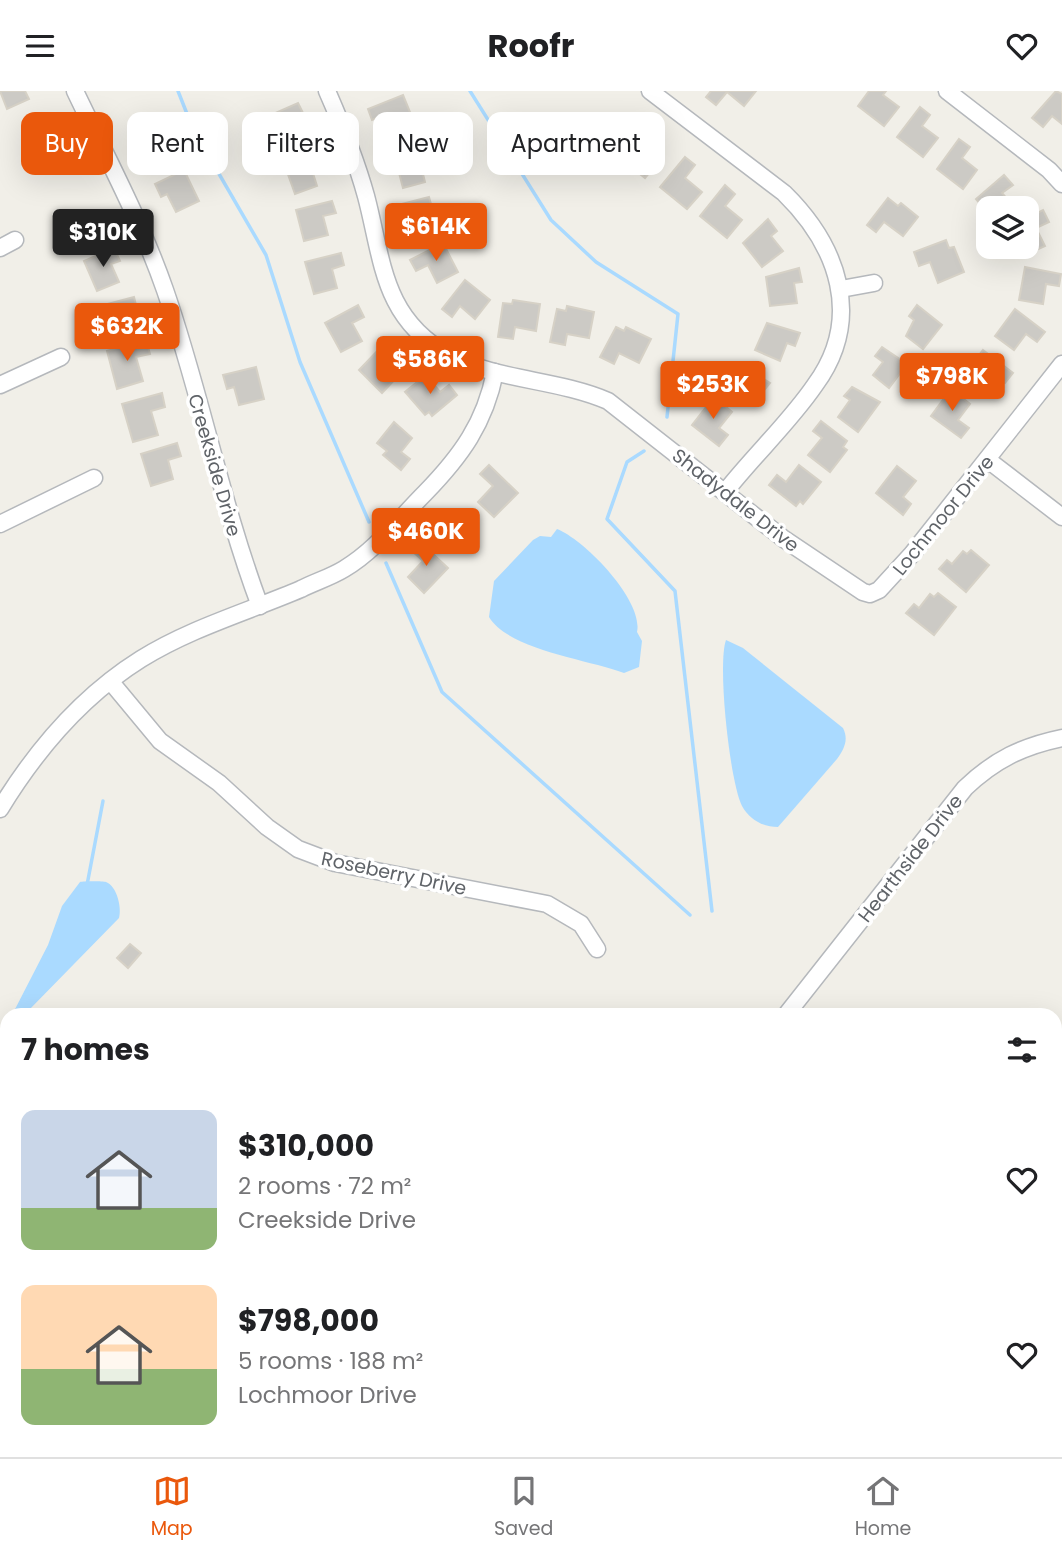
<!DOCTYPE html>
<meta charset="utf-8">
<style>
body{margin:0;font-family:Poppins,sans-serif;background:#f6f6f6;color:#202124;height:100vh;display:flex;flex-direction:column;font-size:26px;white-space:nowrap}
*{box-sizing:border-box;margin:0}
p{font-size:23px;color:#757577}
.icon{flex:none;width:38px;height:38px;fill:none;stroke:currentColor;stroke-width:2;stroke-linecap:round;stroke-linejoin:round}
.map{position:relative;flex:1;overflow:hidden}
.drawer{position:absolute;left:0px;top:917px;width:1062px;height:450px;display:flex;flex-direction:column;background:#fff;border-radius:21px 21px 0 0;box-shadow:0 7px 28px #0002}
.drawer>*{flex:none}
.banner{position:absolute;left:21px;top:21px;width:700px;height:63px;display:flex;gap:14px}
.tools{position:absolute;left:976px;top:105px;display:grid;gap:14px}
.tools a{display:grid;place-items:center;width:63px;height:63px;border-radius:14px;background:#fff;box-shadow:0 7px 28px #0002;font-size:35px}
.price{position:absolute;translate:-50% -60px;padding:0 16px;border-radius:7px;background:#ea580c;color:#fff;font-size:23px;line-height:46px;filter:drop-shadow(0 2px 4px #0008)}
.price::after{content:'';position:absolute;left:50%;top:42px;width:21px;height:16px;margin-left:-10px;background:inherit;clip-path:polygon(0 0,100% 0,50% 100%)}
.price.selected{background:#222;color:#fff}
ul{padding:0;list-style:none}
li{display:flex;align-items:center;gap:21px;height:175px;padding:0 21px}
li span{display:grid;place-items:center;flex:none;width:196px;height:140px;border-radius:14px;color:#555}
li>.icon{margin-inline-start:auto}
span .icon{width:84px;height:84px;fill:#fffc;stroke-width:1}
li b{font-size:30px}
h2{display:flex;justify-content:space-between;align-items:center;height:84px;padding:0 21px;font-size:30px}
.pill{padding:0 24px;border-radius:14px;background:#fff;box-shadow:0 7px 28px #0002;font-size:24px;line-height:63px}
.pill.selected{background:#ea580c;color:#fff}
header{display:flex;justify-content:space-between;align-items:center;height:91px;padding:0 21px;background:#fff;font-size:32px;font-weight:700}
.tabs{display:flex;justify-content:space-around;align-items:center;height:98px;border-top:2px solid #e0e0e0;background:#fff;font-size:19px;color:#757577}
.tabs a{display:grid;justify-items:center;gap:4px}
.tabs .selected{color:#ea580c}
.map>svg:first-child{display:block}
</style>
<header><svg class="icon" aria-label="menu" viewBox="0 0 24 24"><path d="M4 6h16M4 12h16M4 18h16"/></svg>Roofr<svg class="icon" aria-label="heart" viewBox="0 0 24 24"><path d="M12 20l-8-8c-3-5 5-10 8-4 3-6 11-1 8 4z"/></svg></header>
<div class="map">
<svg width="1062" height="1366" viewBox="0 0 1062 1366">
<rect width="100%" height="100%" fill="#f1efe8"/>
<path fill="#e1ded6" d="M7,1279V1360H55L50,1366H0V1288Z"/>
<g fill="#aadaff">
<path d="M557,438C585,449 644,510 637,541L642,550L639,576L624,582C587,568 509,559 489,526L494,490L533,449L540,445L551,446Z"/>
<path d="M726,549L743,557L843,637C849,649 844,658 837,668L778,736C763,736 750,729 742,715C730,692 717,574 726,549Z"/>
<path d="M80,791C84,790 103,790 106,791C117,795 122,817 119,827L28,920L12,924L48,854L62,815Z"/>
<path d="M570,1360H661L671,1366H568Z"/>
</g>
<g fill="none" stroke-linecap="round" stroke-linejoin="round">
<g stroke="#aadaff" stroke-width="3.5">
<path d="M178,0L193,38L266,164L300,271L369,431"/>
<path d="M470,0L551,129L596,171L678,223L667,326"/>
<path d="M644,360L627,371L607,428L675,500L712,820"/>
<path d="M386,472L442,601L690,824"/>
<path d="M87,794L103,710"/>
</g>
</g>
<g fill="#cccac5" stroke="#d6d1c6" stroke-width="2">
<path d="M0,0H25L29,8L7,18Z"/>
<path d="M711,0H756L744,15L727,1L716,14L706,6Z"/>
<path d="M869,0H886L883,4L899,16L884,35L858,15Z"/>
<path d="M1056,0L1062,3V33L1052,25L1043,36L1032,27Z"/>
<path d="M403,4L416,36L393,46L384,24L372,29L368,18Z"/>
<path d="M298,12L304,24L291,29L299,48L277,57L264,27Z"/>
<path d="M920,16L930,24L922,35L938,47L923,66L897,46Z"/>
<path d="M163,31L179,63L156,74L147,55L140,58L134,46Z"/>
<path d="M643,35L653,43L643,55L660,69L645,87L618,65Z"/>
<path d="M959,48L970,56L962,67L977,79L963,98L937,78Z"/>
<path d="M417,59L425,91L403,97L398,78L389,80L386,67Z"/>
<path d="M319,60L323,72L311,76L317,95L295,103L284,72Z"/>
<path d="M685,66L695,74L685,87L702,101L687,118L660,96Z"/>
<path d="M184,79L199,110L176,121L167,103L161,106L155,93Z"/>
<path d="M1004,84L1013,94L1002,102L1015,117H989V123L976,108Z"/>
<path d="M725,94L735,103L725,115L742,129L727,147L700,125Z"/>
<path d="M429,106L438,138L415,144L410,125L402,127L398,114Z"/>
<path d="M888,107L898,115L901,112L918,126L903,145L884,131L876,141L867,134Z"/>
<path d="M332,110L336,122L323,125L328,144L304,150L296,119Z"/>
<path d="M1043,119L1049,131L1036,137L1045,155L1023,165L1019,156H1027V127Z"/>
<path d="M768,128L777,140L771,145L783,160L762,176L743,152Z"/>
<path d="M946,149L949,157L954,156L964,181L938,192L930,171L919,175L914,161Z"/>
<path d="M443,152L458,181L437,192L428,174L416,180L410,169Z"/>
<path d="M114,157L120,170L111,173L119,191L97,200L84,170Z"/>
<path d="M341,162L344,174L332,178L337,197L314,203L305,171Z"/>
<path d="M1025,176L1061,183L1059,195L1046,193L1043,213L1019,209Z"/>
<path d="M799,177L802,191L794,192L797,212L770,215L766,186Z"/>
<path d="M465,189L490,209L475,228L460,215L452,226L442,218Z"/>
<path d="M134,206L138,222L130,224L134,241L109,248L100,215Z"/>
<path d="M513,209L540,213L536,240L515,236L513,248L498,246L503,212L512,213Z"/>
<path d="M358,214L364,226L352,232L362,250L341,261L325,232Z"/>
<path d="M917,214L942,234L923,258L906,245L914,229L909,225Z"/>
<path d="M567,215L594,221L589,247L567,243L565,254L550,251L557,218L566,220Z"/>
<path d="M1015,218L1045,241L1037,251L1026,243L1014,259L995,245Z"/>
<path d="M767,232L800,242L795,255L787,252L780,270L755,259Z"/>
<path d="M616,236L624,240L626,236L651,248L639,272L619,262L614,273L600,266Z"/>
<path d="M146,249L150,263L136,266L143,290L117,298L107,260Z"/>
<path d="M385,252L394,261L385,270L399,284L382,302L359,279Z"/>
<path d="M882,256L907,273L889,297L873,284L883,271L875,265Z"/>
<path d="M983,259L1013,282L1005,292L994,284L982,300L963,285Z"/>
<path d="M741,274L770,292L761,303L755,299L743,314L722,297Z"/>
<path d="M256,276L264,308L239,314L234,296L227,298L223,284Z"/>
<path d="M426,284L440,301L449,294L457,304L432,325L429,321L425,324L405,301Z"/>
<path d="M852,296L880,311L858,341L838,326L850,309L844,305Z"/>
<path d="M951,298L970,313L958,329L969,337L961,347L931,325Z"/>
<path d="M162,302L165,316L151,320L158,344L133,351L122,313Z"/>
<path d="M714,306L732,321L719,337L728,344L719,355L692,334Z"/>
<path d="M821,330L847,350L843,356L847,359L830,381L808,364L822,347L813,340Z"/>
<path d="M394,331L412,347L401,361L410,368L401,379L383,364L387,360L377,352Z"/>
<path d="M177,352L181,365L168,369L173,388L151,395L141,363Z"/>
<path d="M489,374L518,402L494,426L478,411L493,395L480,383Z"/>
<path d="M799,374L821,391L803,413L800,410L796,415L769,394L777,384L786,391Z"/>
<path d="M897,375L916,390L903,406L911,413L903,424L876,402Z"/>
<path d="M419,450L448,477L424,502L408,486L423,470L411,459Z"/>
<path d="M971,459L989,474L966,501L939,478L947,469L952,473L963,460L967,463Z"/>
<path d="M938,502L956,516L934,544L906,522L914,513L919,517L930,503L934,506Z"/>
<path d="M130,853L141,862L128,877L117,867Z"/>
</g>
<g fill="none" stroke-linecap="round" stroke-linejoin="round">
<defs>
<g id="minor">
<path d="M75,0C106,65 141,130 165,199C201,303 221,411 260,515"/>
<path d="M327,0C342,34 356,69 366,105C383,169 382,227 449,264C498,290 557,288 608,310L784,448L863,501L870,503L879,499L912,463L1062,273"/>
<path d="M650,0L784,102C838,155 864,227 815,294C789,332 754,364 725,401"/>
<path d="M947,0L1049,79L1062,93"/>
<path d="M0,157L15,149"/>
<path d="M841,198L874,192"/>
<path d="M0,294L61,266"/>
<path d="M988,369L1062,426"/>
<path d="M0,433L94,387"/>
<path d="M111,591L160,650L219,692L267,736L298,758L335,772L547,813L581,833L597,858"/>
<path d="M0,718C36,659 82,605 141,568C191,537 247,521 301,498C315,491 331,486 344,478C376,459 399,428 425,402C461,365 485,332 495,281"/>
<path d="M786,924L965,697C994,669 1023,655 1062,647"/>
<path d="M0,1055L7,1060"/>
<path d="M1055,1197L1062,1188"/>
<path d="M0,1330L4,1334L0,1339"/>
<path d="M257,1360L266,1366"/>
<path d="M396,1360L404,1366"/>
<path d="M840,1360L852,1366"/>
<path d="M973,1360V1366"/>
<path d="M20,1366L25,1360"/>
<path d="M238,1366L243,1360"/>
<path d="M442,1366L447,1360"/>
<path d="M471,1366L476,1360"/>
</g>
</defs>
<use href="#minor" stroke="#b5b8bc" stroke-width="19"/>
<use href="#minor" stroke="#fff" stroke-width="16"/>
</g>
<g text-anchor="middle" stroke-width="7" stroke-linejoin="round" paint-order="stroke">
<g font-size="19" fill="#5f6368" stroke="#fff">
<text transform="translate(215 374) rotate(74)" y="7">Creekside Drive</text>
<text transform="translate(736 409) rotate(38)" y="7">Shadydale Drive</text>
<text transform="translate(943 424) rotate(-51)" y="7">Lochmoor Drive</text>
<text transform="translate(910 767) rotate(-52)" y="7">Hearthside Drive</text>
<text transform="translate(394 782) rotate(12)" y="7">Roseberry Drive</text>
</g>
</g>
</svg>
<div class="tools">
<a><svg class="icon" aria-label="layers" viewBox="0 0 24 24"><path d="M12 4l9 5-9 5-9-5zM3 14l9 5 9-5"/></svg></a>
</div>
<b class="price" style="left:436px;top:172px">$614K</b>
<b class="price selected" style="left:103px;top:178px">$310K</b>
<b class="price" style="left:127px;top:272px">$632K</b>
<b class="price" style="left:430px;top:305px">$586K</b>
<b class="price" style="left:952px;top:322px">$798K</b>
<b class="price" style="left:713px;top:330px">$253K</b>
<b class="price" style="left:426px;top:477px">$460K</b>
<div class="banner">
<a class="pill selected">Buy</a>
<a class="pill">Rent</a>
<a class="pill">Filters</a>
<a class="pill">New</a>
<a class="pill">Apartment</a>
</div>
<section class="drawer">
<h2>7 homes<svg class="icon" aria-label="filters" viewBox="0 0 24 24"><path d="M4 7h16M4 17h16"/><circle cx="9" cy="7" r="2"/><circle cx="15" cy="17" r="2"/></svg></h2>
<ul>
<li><span style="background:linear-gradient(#c9d6e8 70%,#8fb573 0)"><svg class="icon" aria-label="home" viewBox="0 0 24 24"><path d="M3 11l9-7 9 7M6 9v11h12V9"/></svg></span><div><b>$310,000</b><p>2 rooms · 72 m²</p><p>Creekside Drive</p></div><svg class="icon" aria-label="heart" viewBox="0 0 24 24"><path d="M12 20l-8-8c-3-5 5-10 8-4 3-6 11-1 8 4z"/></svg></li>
<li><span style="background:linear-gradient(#ffd9b3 60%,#8fb573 0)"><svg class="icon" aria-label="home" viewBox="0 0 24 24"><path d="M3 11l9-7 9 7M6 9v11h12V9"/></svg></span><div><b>$798,000</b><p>5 rooms · 188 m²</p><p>Lochmoor Drive</p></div><svg class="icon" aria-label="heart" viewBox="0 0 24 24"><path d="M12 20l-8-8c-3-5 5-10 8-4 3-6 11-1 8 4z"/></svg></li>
</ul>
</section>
</div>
<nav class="tabs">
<a class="selected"><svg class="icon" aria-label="map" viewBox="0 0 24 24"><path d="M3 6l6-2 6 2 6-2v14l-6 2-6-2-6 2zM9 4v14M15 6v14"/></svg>Map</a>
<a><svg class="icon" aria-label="saved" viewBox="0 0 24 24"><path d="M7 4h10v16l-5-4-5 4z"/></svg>Saved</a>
<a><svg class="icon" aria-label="home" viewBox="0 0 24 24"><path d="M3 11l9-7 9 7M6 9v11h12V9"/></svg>Home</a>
</nav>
